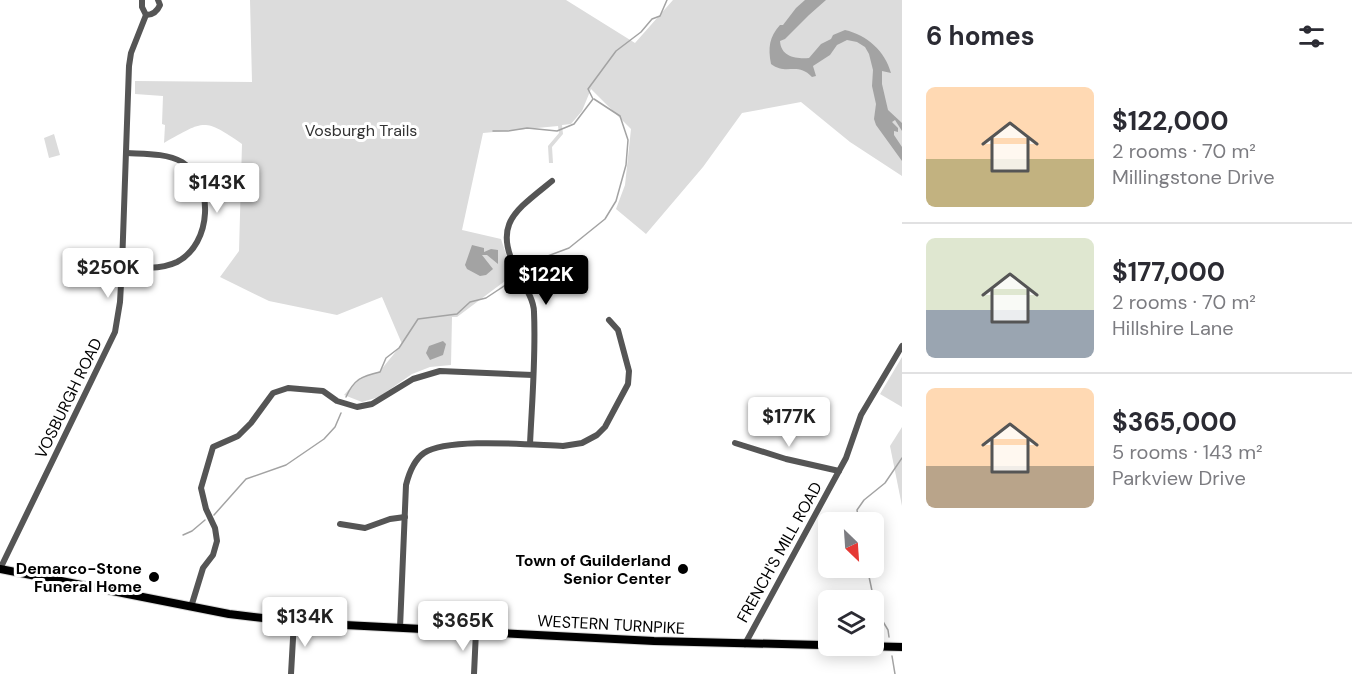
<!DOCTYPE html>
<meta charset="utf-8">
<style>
body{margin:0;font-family:"DM Sans",sans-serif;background:#f2f2f3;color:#2b2b33;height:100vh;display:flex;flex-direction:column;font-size:22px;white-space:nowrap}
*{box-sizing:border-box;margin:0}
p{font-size:20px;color:#7c7c81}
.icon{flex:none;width:33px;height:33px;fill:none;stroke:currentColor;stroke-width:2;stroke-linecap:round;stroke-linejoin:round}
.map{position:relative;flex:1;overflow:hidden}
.drawer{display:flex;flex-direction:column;background:#fff;width:450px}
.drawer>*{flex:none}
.needle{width:39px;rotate:155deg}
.tools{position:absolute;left:818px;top:512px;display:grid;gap:12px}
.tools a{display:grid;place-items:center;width:66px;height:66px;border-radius:9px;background:#fff;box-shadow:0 3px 15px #0003;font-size:30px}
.price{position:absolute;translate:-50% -51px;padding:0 14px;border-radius:6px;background:#fff;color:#222;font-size:20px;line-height:39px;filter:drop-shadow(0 2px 3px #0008)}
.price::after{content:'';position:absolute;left:50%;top:36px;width:18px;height:14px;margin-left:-9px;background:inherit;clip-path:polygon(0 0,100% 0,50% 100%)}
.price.active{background:#000;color:#fff}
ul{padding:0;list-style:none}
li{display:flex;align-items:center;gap:18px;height:150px;padding:0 24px}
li+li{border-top:2px solid #e1e1e2}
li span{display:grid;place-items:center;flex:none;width:168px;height:120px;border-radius:9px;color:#555}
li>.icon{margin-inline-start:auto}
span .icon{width:72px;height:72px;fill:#fffc;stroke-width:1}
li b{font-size:26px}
h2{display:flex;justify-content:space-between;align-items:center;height:72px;padding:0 24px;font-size:26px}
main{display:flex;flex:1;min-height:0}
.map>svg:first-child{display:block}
</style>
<main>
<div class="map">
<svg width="902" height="674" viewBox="0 0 902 674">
<rect width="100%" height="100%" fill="#fff"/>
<g fill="#dcdcdc">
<path d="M250,0H566L635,43L673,0H902V176L850,142L801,102L742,113L703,167L646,234L616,209L625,185L631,129L591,89L582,111L571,124L562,125L563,134L552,147L553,163H549L548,146L559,133L558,126L483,133L462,230L501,239L513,275L457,317H452L451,365L430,367L412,374L379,397L362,402L344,395L358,379L380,371L402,344L382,297L337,315L269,301L220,277L239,251L242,144C203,117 204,121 164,143L165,125L162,124L163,96L135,94V81L252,82Z"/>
<path d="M54,134L60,155L49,158L44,138Z"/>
<path d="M902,357V407L880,394Z"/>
<path d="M902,427V506L890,446Z"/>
</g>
<g fill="#a3a3a3">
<path d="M805,0H826L809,15L785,39L780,41C781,57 796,59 809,58L821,44L831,39L833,35L845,30C867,35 885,51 891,73L882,71V84L888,110L902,123V131L895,120L892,122L898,128V132L894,131V135L902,147V161L876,125L874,119L876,104L872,86L873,70L869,54L865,47L857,42L847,40L837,45L830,55L813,66L816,76L812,77C797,61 787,76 771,64C768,48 769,37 780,25H783L796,8Z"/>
<path d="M472,245L484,248V252L491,249L498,250V264L487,255H482L493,269L486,275L480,276L467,269L465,265Z"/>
<path d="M443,341L446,344L443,355L430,360L426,353L429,346Z"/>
</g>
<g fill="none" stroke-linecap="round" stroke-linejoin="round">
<g stroke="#a3a3a3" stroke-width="1.5">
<path d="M493,131H508L527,128L557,131L574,124L593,99L588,89L616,51L641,32L652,19L660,16L667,0"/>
<path d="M527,273L535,268L545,257L569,248L605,219L616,201L626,165L628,140L620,116L594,99"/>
<path d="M346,397C354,379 362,376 380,372L386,358L399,348L418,319L457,314L470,302L486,298L510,282"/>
<path d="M214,515L246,479L286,465L324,439L335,427L341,413"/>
<path d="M859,522L857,510L864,500L885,483L902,458"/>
<path d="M183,535L192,531L205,520"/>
<path d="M867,567L876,610L888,630L889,637"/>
<path d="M892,656L895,674"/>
</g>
<defs>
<path id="major" d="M0,569L229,614L306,623L654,641L902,647"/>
</defs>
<use href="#major" stroke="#dbdbdb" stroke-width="10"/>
<g stroke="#555" stroke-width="6">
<path d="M142,0V7L146,15"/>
<path d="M146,15C153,15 157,12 160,5L158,0"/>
<path d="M122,266C140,268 160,270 177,262C212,244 215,183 182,162C166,153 145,154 127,153"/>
<path d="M735,443L786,459L839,471"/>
<path d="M530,444C532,401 536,356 534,312C534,301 526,288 520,278C492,225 511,214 552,181"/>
<path d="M340,524L365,528L390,519L405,517"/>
<path d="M0,569L115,332L120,302L122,266L129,66L131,53L146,15"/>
<path d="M191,607L203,568L213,555L217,541L215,528L206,509L201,488L213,447L238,436L251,423L273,393L288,388L323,391L337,401L357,407L372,404L413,379L440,371L533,375"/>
<path d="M400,628L406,485C409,473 414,460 424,453C448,437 532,445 563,446L582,443L597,435L605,427L628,384L629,371L618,330L609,320"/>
<path d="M745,644L846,458L861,415L902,346"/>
<path d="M291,674L294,621"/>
<path d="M474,674L476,631"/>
</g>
<use href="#major" stroke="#000" stroke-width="8"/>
</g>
<g fill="#000" stroke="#fff" stroke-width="2">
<circle cx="683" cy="569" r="6"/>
<circle cx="154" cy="577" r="6"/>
</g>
<g text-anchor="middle" stroke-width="6" stroke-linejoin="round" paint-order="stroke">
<g font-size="16" fill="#333" stroke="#fff">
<text x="361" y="136">Vosburgh Trails</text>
</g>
<g font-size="16" fill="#000" stroke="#fff">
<text transform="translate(68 398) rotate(-64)" y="6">VOSBURGH ROAD</text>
<text transform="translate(779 552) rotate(-61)" y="6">FRENCH'S MILL ROAD</text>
<text transform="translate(611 624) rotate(3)" y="6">WESTERN TURNPIKE</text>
</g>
<g font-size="16" font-weight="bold" fill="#000" stroke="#fff" text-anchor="end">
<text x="671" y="566">Town of Guilderland<tspan x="671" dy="18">Senior Center</tspan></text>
<text x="142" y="574">Demarco-Stone<tspan x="142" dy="18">Funeral Home</tspan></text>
</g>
</g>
</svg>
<div class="tools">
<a><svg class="needle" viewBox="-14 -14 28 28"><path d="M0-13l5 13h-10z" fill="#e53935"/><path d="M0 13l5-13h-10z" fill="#7c7c81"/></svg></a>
<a><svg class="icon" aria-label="layers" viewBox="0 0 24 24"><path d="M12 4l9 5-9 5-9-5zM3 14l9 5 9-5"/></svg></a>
</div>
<b class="price" style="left:217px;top:214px">$143K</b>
<b class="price" style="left:108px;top:299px">$250K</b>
<b class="price active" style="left:546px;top:306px">$122K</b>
<b class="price" style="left:789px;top:448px">$177K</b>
<b class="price" style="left:305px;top:648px">$134K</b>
<b class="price" style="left:463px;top:652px">$365K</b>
</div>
<section class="drawer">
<h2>6 homes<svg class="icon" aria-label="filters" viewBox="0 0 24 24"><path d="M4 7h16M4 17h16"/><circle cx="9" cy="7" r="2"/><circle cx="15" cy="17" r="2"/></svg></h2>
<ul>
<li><span style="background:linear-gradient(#ffd9b3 60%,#c2b280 0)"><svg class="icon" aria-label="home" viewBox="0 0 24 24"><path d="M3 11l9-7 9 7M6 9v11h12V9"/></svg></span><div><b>$122,000</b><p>2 rooms · 70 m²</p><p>Millingstone Drive</p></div></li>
<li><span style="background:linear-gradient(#dfe7d0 60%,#9aa5b1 0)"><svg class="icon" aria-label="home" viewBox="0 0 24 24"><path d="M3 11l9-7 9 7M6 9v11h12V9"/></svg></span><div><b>$177,000</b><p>2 rooms · 70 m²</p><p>Hillshire Lane</p></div></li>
<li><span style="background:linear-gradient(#ffd9b3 65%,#b9a48a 0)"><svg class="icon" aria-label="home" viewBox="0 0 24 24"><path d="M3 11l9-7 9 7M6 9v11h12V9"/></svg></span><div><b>$365,000</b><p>5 rooms · 143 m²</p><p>Parkview Drive</p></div></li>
</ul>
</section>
</main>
